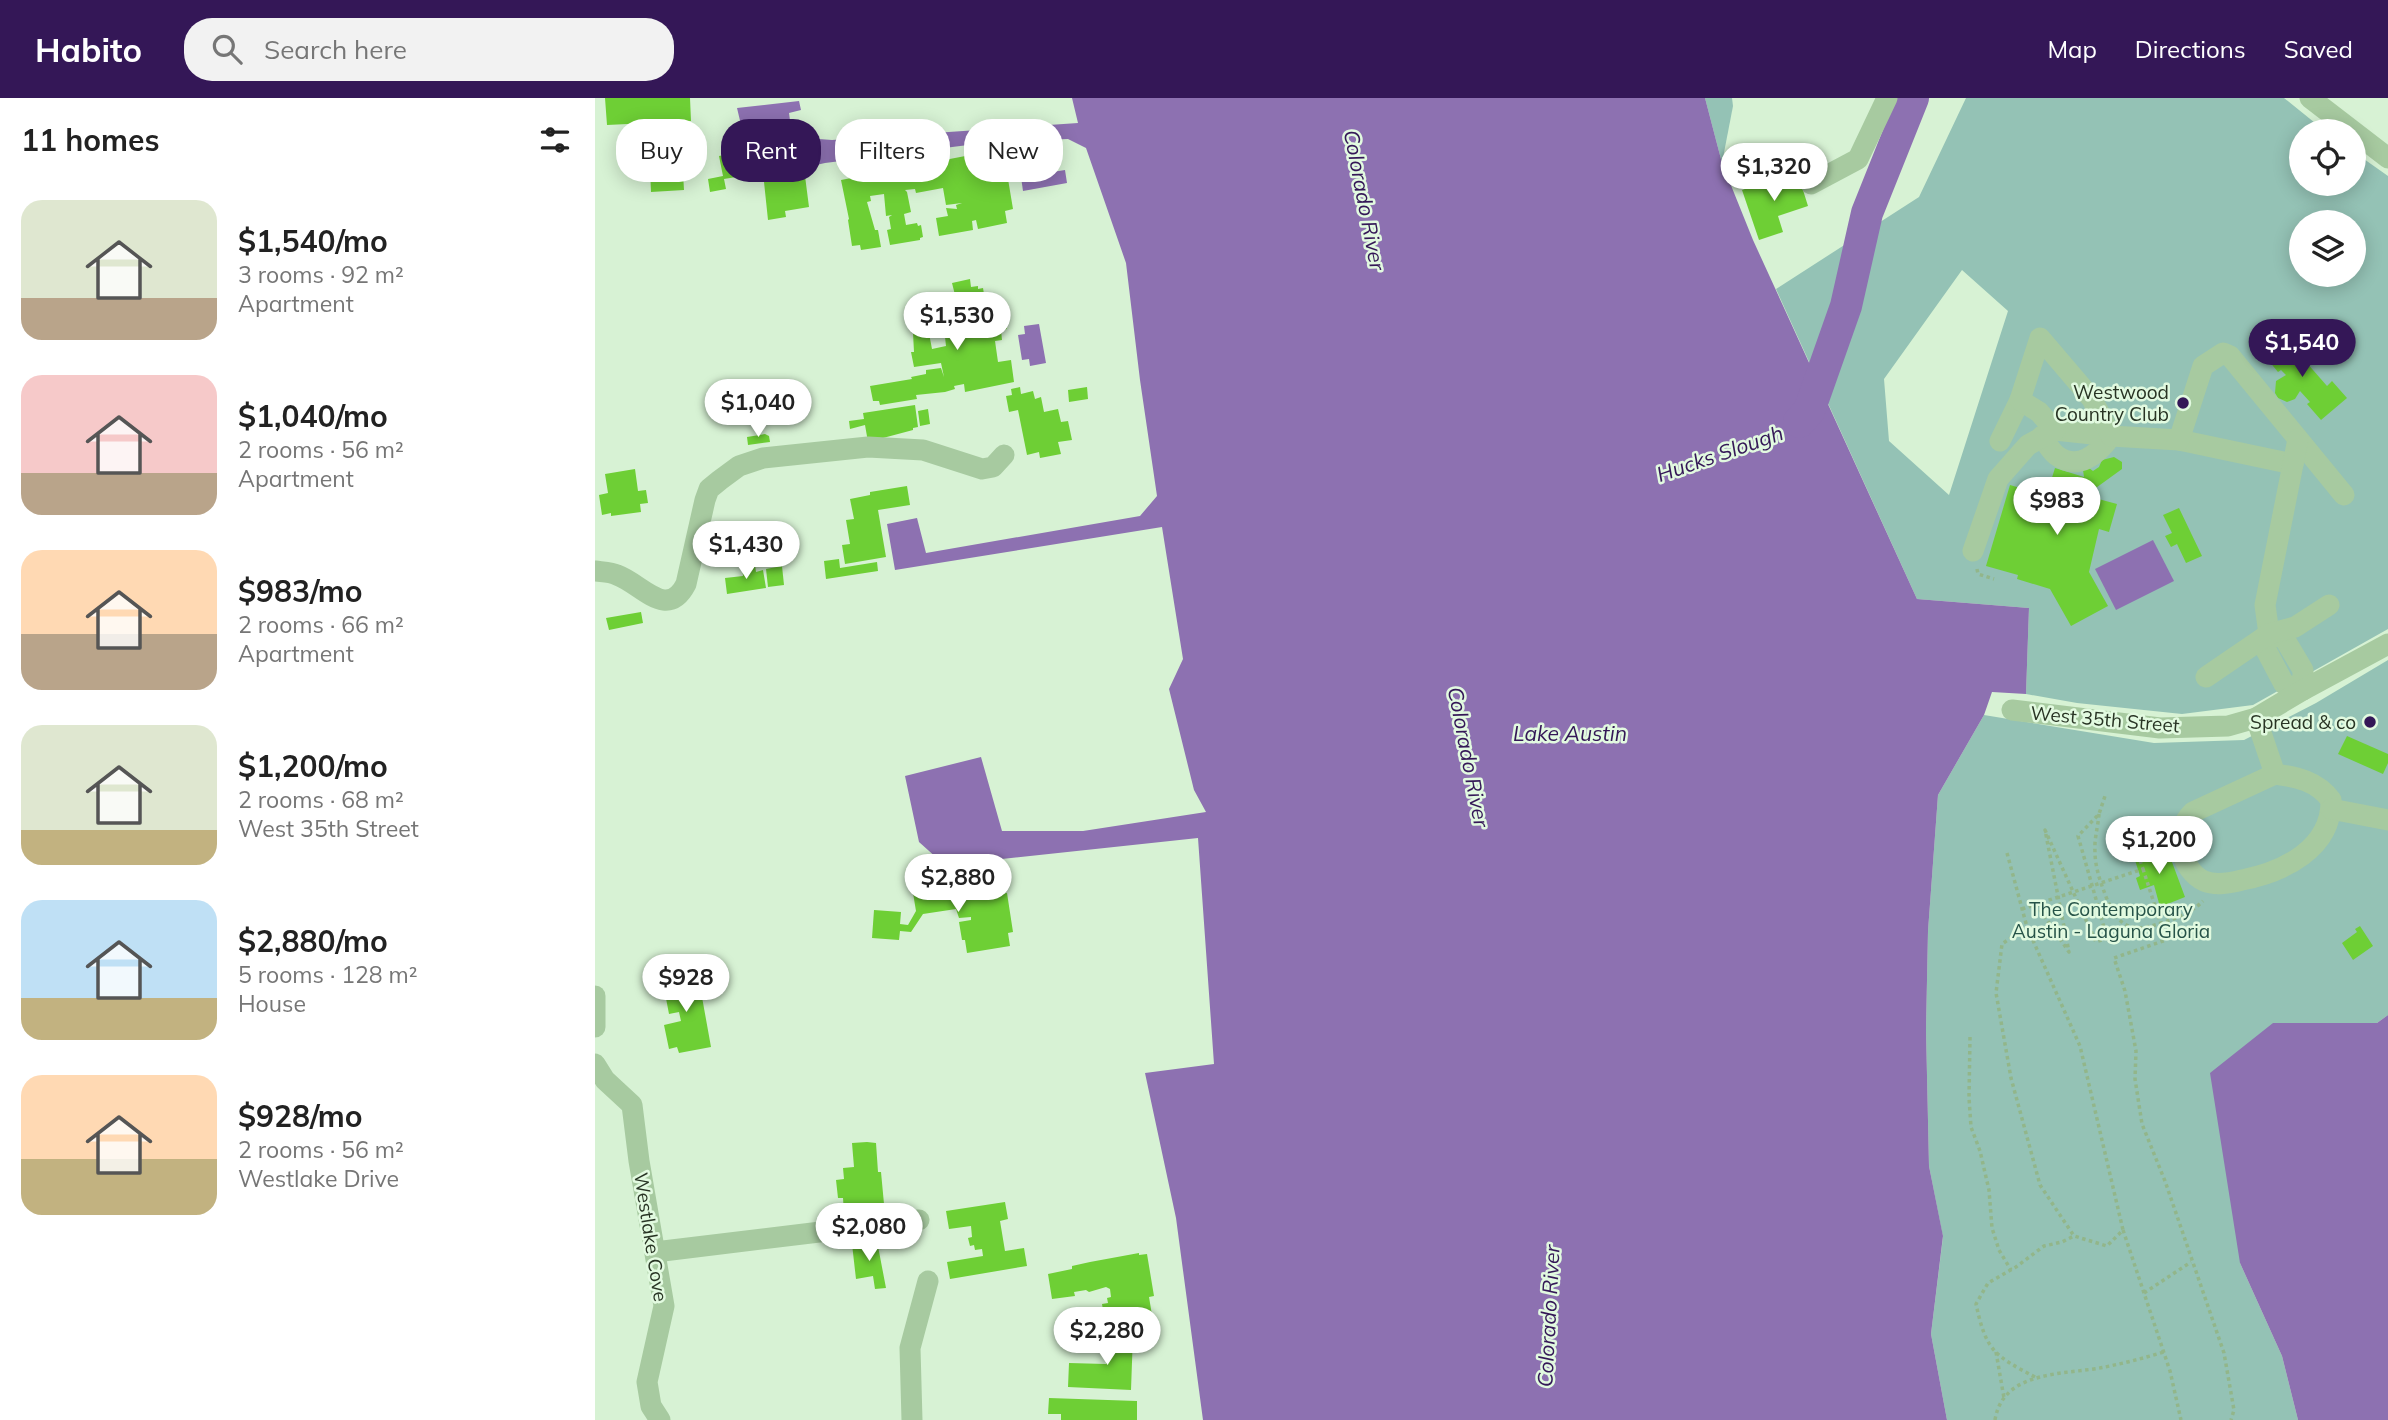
<!DOCTYPE html>
<meta charset="utf-8">
<style>
body{margin:0;font-family:Mulish,sans-serif;background:#f2f2f2;color:#222;height:100vh;display:flex;flex-direction:column;font-size:26px;white-space:nowrap}
*{box-sizing:border-box;margin:0}
p{font-size:23px;color:#767676}
.icon{flex:none;width:38px;height:38px;fill:none;stroke:currentColor;stroke-width:2;stroke-linecap:round;stroke-linejoin:round}
.map{position:relative;flex:1;overflow:hidden}
.panel{display:flex;flex-direction:column;background:#fff;width:595px}
.panel>*{flex:none}
.hud{position:absolute;left:21px;top:21px;width:665px;height:63px;display:flex;gap:14px}
.tools{position:absolute;left:1694px;top:21px;display:grid;gap:14px}
.tools a{display:grid;place-items:center;width:77px;height:77px;border-radius:50%;background:#fff;box-shadow:0 4px 18px #0003;font-size:35px}
.price{position:absolute;translate:-50% -60px;padding:0 16px;border-radius:24px;background:#fff;color:#222;font-size:23px;line-height:46px;filter:drop-shadow(0 2px 4px #0008)}
.price::after{content:'';position:absolute;left:50%;top:42px;width:21px;height:16px;margin-left:-10px;background:inherit;clip-path:polygon(0 0,100% 0,50% 100%)}
.price.selected{background:#341757;color:#fff}
ul{padding:0;list-style:none}
li{display:flex;align-items:center;gap:21px;height:175px;padding:0 21px}
li span{display:grid;place-items:center;flex:none;width:196px;height:140px;border-radius:21px;color:#555}
li>.icon{margin-inline-start:auto}
span .icon{width:84px;height:84px;fill:#fffc;stroke-width:1}
li b{font-size:30px}
h2{display:flex;justify-content:space-between;align-items:center;height:84px;padding:0 21px;font-size:30px}
.chip{padding:0 24px;border-radius:28px;background:#fff;box-shadow:0 4px 18px #0003;font-size:24px;line-height:63px}
.chip.selected{background:#341757;color:#fff}
header{display:flex;align-items:center;gap:42px;box-sizing:border-box;height:98px;padding:0 35px;background:#341757;color:#fff}
header strong{font-size:33px}
nav{display:flex;gap:38px;margin-inline-start:auto;font-size:24px}
.search{width:490px;height:63px;background:#f2f2f2;display:flex;align-items:center;gap:18px;box-sizing:border-box;padding:0 24px;border-radius:28px;color:#767676;font-size:26px}
main{display:flex;flex:1;min-height:0}
.map>svg:first-child{display:block}
</style>
<header>
<strong>Habito</strong>
<div class="search"><svg class="icon" aria-label="search" viewBox="0 0 24 24"><circle cx="10" cy="10" r="6"/><path d="M15 15l6 6"/></svg>Search here</div>
<nav><a>Map</a><a>Directions</a><a>Saved</a></nav>
</header>
<main>
<section class="panel">
<h2>11 homes<svg class="icon" aria-label="filters" viewBox="0 0 24 24"><path d="M4 7h16M4 17h16"/><circle cx="9" cy="7" r="2"/><circle cx="15" cy="17" r="2"/></svg></h2>
<ul>
<li><span style="background:linear-gradient(#dfe7d0 70%,#b9a48a 0)"><svg class="icon" aria-label="home" viewBox="0 0 24 24"><path d="M3 11l9-7 9 7M6 9v11h12V9"/></svg></span><div><b>$1,540/mo</b><p>3 rooms · 92 m²</p><p>Apartment</p></div></li>
<li><span style="background:linear-gradient(#f6c9c9 70%,#b9a48a 0)"><svg class="icon" aria-label="home" viewBox="0 0 24 24"><path d="M3 11l9-7 9 7M6 9v11h12V9"/></svg></span><div><b>$1,040/mo</b><p>2 rooms · 56 m²</p><p>Apartment</p></div></li>
<li><span style="background:linear-gradient(#ffd9b3 60%,#b9a48a 0)"><svg class="icon" aria-label="home" viewBox="0 0 24 24"><path d="M3 11l9-7 9 7M6 9v11h12V9"/></svg></span><div><b>$983/mo</b><p>2 rooms · 66 m²</p><p>Apartment</p></div></li>
<li><span style="background:linear-gradient(#dfe7d0 75%,#c2b280 0)"><svg class="icon" aria-label="home" viewBox="0 0 24 24"><path d="M3 11l9-7 9 7M6 9v11h12V9"/></svg></span><div><b>$1,200/mo</b><p>2 rooms · 68 m²</p><p>West 35th Street</p></div></li>
<li><span style="background:linear-gradient(#bfe0f5 70%,#c2b280 0)"><svg class="icon" aria-label="home" viewBox="0 0 24 24"><path d="M3 11l9-7 9 7M6 9v11h12V9"/></svg></span><div><b>$2,880/mo</b><p>5 rooms · 128 m²</p><p>House</p></div></li>
<li><span style="background:linear-gradient(#ffd9b3 60%,#c2b280 0)"><svg class="icon" aria-label="home" viewBox="0 0 24 24"><path d="M3 11l9-7 9 7M6 9v11h12V9"/></svg></span><div><b>$928/mo</b><p>2 rooms · 56 m²</p><p>Westlake Drive</p></div></li>
</ul>
</section>
<div class="map">
<svg width="1793" height="1322" viewBox="0 0 1793 1322">
<rect width="100%" height="100%" fill="#d7f2d4"/>
<g fill="#94c2b5" fill-rule="evenodd">
<path d="M1110,0H1137L1138,8L1127,65Z"/>
<path d="M1371,0H1689L1730,33H1706V86H1759V54L1793,78V531L1658,607L1587,616L1482,605L1431,596L1434,510L1322,501L1181,191L1324,99ZM1706,124H1759V177H1706ZM1367,172L1413,213L1354,397L1294,343L1289,281Z"/>
<path d="M1793,562V917L1782,925H1678L1645,1165L1687,1258L1703,1322H1352L1336,1236L1348,1139L1334,1068L1331,932L1333,833L1343,697L1389,617L1559,645L1649,642L1721,605Z"/>
</g>
<g fill="#8d71b1">
<path d="M477,0H1110L1127,65L1158,142L1322,501L1434,510L1431,596L1397,594L1389,617L1343,697L1333,833L1331,932L1334,1068L1348,1138L1336,1236L1352,1322H608L581,1120L550,975L619,966L603,740L388,763L343,761L324,744L310,678L386,659L407,733H488L611,714L599,692L574,591L588,561L567,429L300,472L292,426L322,420L331,455L545,418L562,398L545,282L531,165L491,50L473,41L397,44L230,65L159,81L142,10L204,3L206,12L194,15L196,30L210,40L237,42L483,25Z"/>
<path d="M470,72L472,85L428,93L426,79Z"/>
<path d="M444,226L451,265L435,268L434,261L427,262L423,237L430,236L429,228Z"/>
<path d="M1558,442L1579,483L1521,512L1500,471Z"/>
<path d="M1793,917V1322H1703L1687,1258L1645,1165L1615,975L1678,925H1782Z"/>
</g>
<g fill="none" stroke-linecap="round" stroke-linejoin="round">
<path stroke="#8d71b1" stroke-width="32" d="M1204,324L1214,313L1251,208L1272,115L1318,0"/>
</g>
<g fill="#6ecf35">
<path d="M10,0H95L96,23L85,24L89,92L56,94L53,25L12,27Z"/>
<path d="M149,53L153,77L129,81L131,91L115,94L113,81L128,78L124,58Z"/>
<path d="M391,54H400L403,70L411,69L418,111L410,113L412,125L383,131L381,122L377,123L378,132L344,138L341,120L353,118L351,110L362,111L361,107L367,105L351,107L348,90L321,95L320,91L310,92L312,94L316,114L309,116L311,127L322,125L323,128L326,127L328,139L325,140V142L295,147L292,132L296,131L294,119L297,117L291,118L289,96L275,98L276,103L272,104L280,132H283L286,149L266,152L265,147L257,148L253,122L254,121L246,82Z"/>
<path d="M1202,73L1213,108L1183,118L1188,134L1164,142L1147,92Z"/>
<path d="M210,78L214,109L190,113L191,119L173,122L169,84Z"/>
<path d="M375,181L376,189L383,188V191L388,190L389,196L394,195L396,209L408,207L412,231L406,232L407,242L400,243L403,264L416,262L419,284L370,294L369,286L359,288L360,291L350,294L321,297L322,301L285,307L284,303H278L275,288L317,281L316,279L331,276V272L346,270L349,279L346,265L319,269L316,254H319L318,235L325,234L324,231L333,230L337,251L351,248L350,239H354L351,223L366,221L357,185Z"/>
<path d="M1694,235L1709,252L1704,256L1732,288L1737,283L1752,300L1726,322L1712,306L1715,304L1705,293L1700,301L1692,304L1683,300L1680,295L1681,283L1691,277L1686,272L1683,274L1669,257Z"/>
<path d="M425,289L426,296L438,293L440,301L446,299L449,314L463,311L466,324L473,323L477,342L463,344L466,356L445,360L444,354L432,357L423,312L414,314L411,298L417,297L416,291Z"/>
<path d="M492,289L493,301L474,304L473,292Z"/>
<path d="M320,307L323,329L318,330V332L273,344L270,327L255,331L254,323L269,321L268,315Z"/>
<path d="M333,311L335,326L325,328L323,313Z"/>
<path d="M170,336L174,338L175,344L153,347L152,339Z"/>
<path d="M1519,359L1527,364V371L1498,392L1496,399L1522,406L1514,434L1504,431L1494,474L1513,508L1476,528L1455,491L1422,481L1423,477L1391,468L1415,387L1446,396L1449,385L1455,386L1460,370L1489,379L1488,372L1494,370L1498,373L1504,369L1507,362Z"/>
<path d="M40,371L43,393L51,392L53,405L45,406L46,414L16,418V415L7,417L4,397L13,395L10,376Z"/>
<path d="M312,388L315,407L283,412L291,459L250,466L247,447L255,446L251,422L259,421L255,401L275,397V394Z"/>
<path d="M1584,410L1607,458L1591,465L1582,446L1576,449L1570,438L1577,435L1568,417Z"/>
<path d="M244,461L245,470L282,464L283,473L231,481L229,463Z"/>
<path d="M160,467L161,474L168,472L171,490L132,496L130,480L148,478L147,469Z"/>
<path d="M187,468L189,487L173,489L171,471Z"/>
<path d="M46,514L48,525L14,532L11,520Z"/>
<path d="M1752,638L1793,656V665L1788,676L1743,656Z"/>
<path d="M1571,748L1590,799L1565,809L1559,787L1545,792L1541,780L1545,778L1539,759Z"/>
<path d="M403,779L405,796L412,795L418,834L413,835L415,848L372,855L370,842H367L364,824L376,822V819L364,820L361,811L328,816L316,834L305,833L304,842L277,840L279,812L306,814L305,826L313,827L321,813L318,795L325,794L324,791Z"/>
<path d="M1765,828L1778,848L1758,862L1747,845L1762,834L1760,831Z"/>
<path d="M90,870L94,890L105,888L116,949L84,955L82,949L74,951L69,927L86,923L84,914L74,916L69,890H73L69,874Z"/>
<path d="M272,1044L281,1045L283,1074H286L289,1106L261,1109V1114L249,1115L248,1100H243L241,1082L249,1081L248,1070L259,1069L257,1045Z"/>
<path d="M410,1104L413,1121L405,1123L410,1153L429,1150L432,1168L355,1181L352,1164L388,1158L387,1151L380,1152L379,1147L375,1148L373,1140L377,1139L376,1128L354,1131L351,1113Z"/>
<path d="M282,1143L291,1190L280,1191L278,1178L261,1181L257,1146Z"/>
<path d="M544,1155V1157L552,1156L559,1198L554,1199L558,1223L535,1227L533,1220L510,1224L507,1206L513,1205L512,1200L516,1199L515,1191L511,1189L494,1194L491,1192L479,1194L480,1198L457,1201L453,1176L477,1171V1168L495,1164Z"/>
<path d="M513,1235L538,1236L536,1292L473,1289L474,1265L511,1266Z"/>
<path d="M454,1300L542,1303V1322H466V1316H453Z"/>
</g>
<g fill="none" stroke-linecap="round" stroke-linejoin="round">
<g stroke="#92b68a" stroke-width="3.5" stroke-dasharray="3.5 3.5" stroke-linecap="butt">
<path d="M1382,471L1383,476L1399,481"/>
<path d="M1504,716C1503,729 1499,741 1500,754C1500,768 1505,783 1510,796C1521,826 1534,837 1566,825C1582,820 1596,815 1608,803"/>
<path d="M1412,755L1432,829L1485,948L1528,1132L1512,1148L1479,1138L1445,1087L1416,980L1401,895L1407,846L1432,829"/>
<path d="M1548,771L1571,842L1519,860L1530,893L1541,953L1540,981L1547,1026L1570,1083L1629,1255L1639,1312L1636,1322"/>
<path d="M1441,806L1474,854L1450,732L1501,844L1512,840L1483,738L1504,716L1510,698"/>
<path d="M1427,811L1548,771L1542,754L1567,745"/>
<path d="M1375,939L1374,1000L1376,1029L1385,1053L1394,1092L1397,1130L1404,1152L1416,1172"/>
<path d="M1528,1132L1575,1273L1586,1322"/>
<path d="M1549,1195L1596,1164"/>
<path d="M1401,1254L1409,1300"/>
<path d="M1440,1279C1398,1257 1391,1252 1381,1206L1393,1185L1421,1169L1449,1148L1467,1144L1479,1138"/>
<path d="M1400,1322C1408,1271 1472,1277 1510,1269C1530,1265 1549,1260 1569,1254"/>
</g>
<g stroke="#a7caa0" stroke-width="21">
<path d="M1715,0L1793,60"/>
<path d="M1216,86L1263,61L1292,0"/>
<path d="M1447,338C1451,344 1455,352 1461,357C1483,374 1503,356 1516,338L1460,332"/>
<path d="M1584,342L1698,366"/>
<path d="M1405,343L1425,302"/>
<path d="M1378,453L1403,381L1433,347L1460,332L1444,314L1425,302L1445,240L1497,301L1516,338L1584,342L1608,268L1628,255L1635,258L1749,397"/>
<path d="M0,473C7,474 16,474 22,477C47,486 72,523 91,486L110,402L114,391L125,382L144,368L168,360L273,349L328,352L387,371L398,369L409,357"/>
<path d="M1674,536L1670,507L1703,341"/>
<path d="M1674,536L1689,540L1708,572V592L1689,586L1670,550Z"/>
<path d="M1611,579L1674,536L1700,529L1734,507"/>
<path d="M1417,612L1565,630L1633,628L1661,620L1708,592L1793,546"/>
<path d="M1661,620L1680,676L1598,714C1587,725 1583,739 1587,754C1590,766 1598,778 1609,783C1621,788 1635,785 1647,782C1688,774 1737,751 1736,702C1722,683 1702,679 1680,676"/>
<path d="M1736,711L1793,722"/>
<path d="M0,898V929"/>
<path d="M0,966L10,982L37,1007L44,1063L69,1208L52,1284L56,1308L65,1322"/>
<path d="M60,1154L324,1122"/>
<path d="M317,1322L315,1250L333,1183"/>
</g>
</g>
<g fill="#341757" stroke="#e2fae0" stroke-width="2.5">
<circle cx="1588" cy="305" r="7"/>
<circle cx="1775" cy="624" r="7"/>
</g>
<g text-anchor="middle" stroke-width="5" stroke-linejoin="round" paint-order="stroke">
<g font-size="19" fill="#283424" stroke="#e2fae0" text-anchor="end">
<text x="1574" y="301">Westwood<tspan x="1574" dy="22">Country Club</tspan></text>
<text x="1761" y="631">Spread &amp; co</text>
</g>
<g font-size="19" fill="#283424" stroke="#e2fae0">
<text transform="translate(1510 621) rotate(5)" y="7">West 35th Street</text>
<text transform="translate(56 1139) rotate(81)" y="7">Westlake Cove</text>
</g>
<g font-size="19" fill="#265348" stroke="#e2fae0">
<text x="1516" y="818">The Contemporary<tspan x="1516" dy="22">Austin - Laguna Gloria</tspan></text>
</g>
<g font-size="21" font-style="italic" fill="#341757" stroke="#e2fae0">
<text transform="translate(769 102) rotate(79)" y="7">Colorado River</text>
<text transform="translate(1125 356) rotate(-19)" y="7">Hucks Slough</text>
<text x="975" y="643">Lake Austin</text>
<text transform="translate(873 659) rotate(79)" y="7">Colorado River</text>
<text transform="translate(954 1218) rotate(-87)" y="7">Colorado River</text>
</g>
</g>
</svg>
<div class="tools">
<a><svg class="icon" aria-label="locate" viewBox="0 0 24 24"><circle cx="12" cy="12" r="6"/><path d="M12 2v4M12 18v4M2 12h4M18 12h4"/></svg></a>
<a><svg class="icon" aria-label="layers" viewBox="0 0 24 24"><path d="M12 4l9 5-9 5-9-5zM3 14l9 5 9-5"/></svg></a>
</div>
<b class="price" style="left:1179px;top:105px">$1,320</b>
<b class="price" style="left:362px;top:254px">$1,530</b>
<b class="price selected" style="left:1707px;top:281px">$1,540</b>
<b class="price" style="left:163px;top:341px">$1,040</b>
<b class="price" style="left:1462px;top:439px">$983</b>
<b class="price" style="left:151px;top:483px">$1,430</b>
<b class="price" style="left:1564px;top:778px">$1,200</b>
<b class="price" style="left:363px;top:816px">$2,880</b>
<b class="price" style="left:91px;top:916px">$928</b>
<b class="price" style="left:274px;top:1165px">$2,080</b>
<b class="price" style="left:512px;top:1269px">$2,280</b>
<div class="hud">
<a class="chip">Buy</a>
<a class="chip selected">Rent</a>
<a class="chip">Filters</a>
<a class="chip">New</a>
</div>
</div>
</main>
